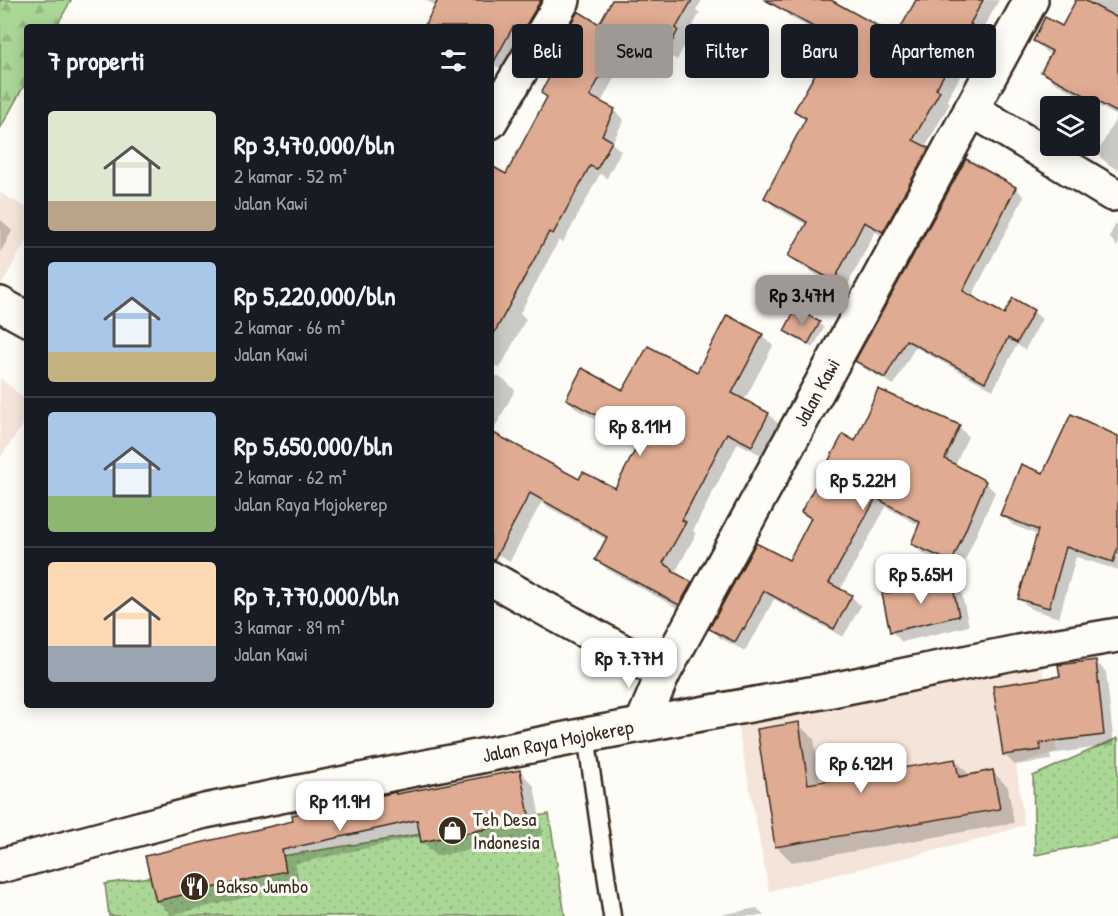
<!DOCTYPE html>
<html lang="id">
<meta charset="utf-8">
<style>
body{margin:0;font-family:"Patrick Hand",sans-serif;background:#242831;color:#f1f3f6;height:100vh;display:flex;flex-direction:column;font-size:22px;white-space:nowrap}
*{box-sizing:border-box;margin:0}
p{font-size:20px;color:#9ea1a6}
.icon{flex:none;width:33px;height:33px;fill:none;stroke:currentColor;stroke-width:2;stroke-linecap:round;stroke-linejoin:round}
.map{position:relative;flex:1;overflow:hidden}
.drawer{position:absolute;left:24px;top:24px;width:470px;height:684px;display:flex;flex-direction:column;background:#171b24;border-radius:6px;box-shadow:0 3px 15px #0003}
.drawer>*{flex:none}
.banner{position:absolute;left:512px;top:24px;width:516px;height:54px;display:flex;gap:12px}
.tools{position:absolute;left:1040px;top:96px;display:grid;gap:12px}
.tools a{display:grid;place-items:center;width:60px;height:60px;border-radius:6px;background:#171b24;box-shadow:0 3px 15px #0003;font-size:30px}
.price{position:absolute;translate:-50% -51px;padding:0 14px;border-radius:12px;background:#fff;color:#222;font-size:20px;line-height:39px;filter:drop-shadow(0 2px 3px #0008)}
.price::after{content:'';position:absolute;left:50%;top:36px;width:18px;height:14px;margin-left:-9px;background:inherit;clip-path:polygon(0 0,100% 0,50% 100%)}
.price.selected{background:#9f9995;color:#111}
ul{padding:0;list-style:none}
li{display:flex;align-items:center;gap:18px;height:150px;padding:0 24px}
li+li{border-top:2px solid #363941}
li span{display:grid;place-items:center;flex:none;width:168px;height:120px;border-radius:6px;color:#555}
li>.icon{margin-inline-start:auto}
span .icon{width:72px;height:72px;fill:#fffc;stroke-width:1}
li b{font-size:26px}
h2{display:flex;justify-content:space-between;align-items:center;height:72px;padding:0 24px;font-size:26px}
.tag{padding:0 21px;border-radius:6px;background:#171b24;box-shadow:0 3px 15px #0003;font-size:21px;line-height:54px}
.tag.selected{background:#9f9995;color:#111}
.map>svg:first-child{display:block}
</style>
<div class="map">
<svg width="1118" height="916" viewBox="0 0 1118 916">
<defs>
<pattern id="grass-dots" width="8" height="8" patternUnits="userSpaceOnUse" patternTransform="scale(1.5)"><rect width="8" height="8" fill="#abd796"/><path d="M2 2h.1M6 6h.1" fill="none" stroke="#94b981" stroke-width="1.8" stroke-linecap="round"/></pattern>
<pattern id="forest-firs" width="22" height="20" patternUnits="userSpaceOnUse" patternTransform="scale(1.5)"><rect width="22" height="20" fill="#abd796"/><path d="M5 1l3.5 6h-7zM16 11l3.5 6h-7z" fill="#94b981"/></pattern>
</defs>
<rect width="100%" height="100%" fill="#fdfcf7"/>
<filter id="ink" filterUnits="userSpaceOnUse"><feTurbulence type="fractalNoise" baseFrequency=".0167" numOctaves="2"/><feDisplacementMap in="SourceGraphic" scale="12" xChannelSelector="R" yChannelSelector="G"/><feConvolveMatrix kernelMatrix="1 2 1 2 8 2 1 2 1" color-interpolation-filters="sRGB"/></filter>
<g filter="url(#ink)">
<g fill="#f4e4d9">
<path d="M0,193L27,208V239L0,288Z"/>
<path d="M0,378L27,401V419L0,458Z"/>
<path d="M1040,656L1057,752L1016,764L1024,825L981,839L769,891L736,716Z"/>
</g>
<g fill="url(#grass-dots)" stroke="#73805a" stroke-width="1.5">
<path d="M1118,738V839L1035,855L1033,776Z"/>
<path d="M549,814L565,916H109L105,884Z"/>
</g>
<path fill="url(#forest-firs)" stroke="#73805a" stroke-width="1.5" d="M0,0H71L56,27H27V80L0,129Z"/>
<g fill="#0003">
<path d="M425,0H551L536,30L527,25L501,69L490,63V27H425L437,6Z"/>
<path d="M614,0H702L696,10L700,13L685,39L687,40L677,60L635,37L601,103L614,110L624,120L612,143L621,151L607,178L600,174L563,243L559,240L520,313L526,319L500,368L490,363V178L507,176L548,98L542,93L567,47L562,41L600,26Z"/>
<path d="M783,0H828L897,38L917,0H999L980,35L982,37L947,100L950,103L925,148L938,160L894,242L875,232L845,290L801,266L790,256L807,225L776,208L765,198L806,122L796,111L835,42L790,17L779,7Z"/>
<path d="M1078,0H1118V170L1108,164L1097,154L1117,116L1054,82L1043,71L1052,55L1045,51L1034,40L1063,28Z"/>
<path d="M966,161L1016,188L1024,197L971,298L1005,316L1033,311L1042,319L1025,350L1017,345L993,390L915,347L894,385L865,369L857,361Z"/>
<path d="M0,219L12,231L0,253Z"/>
<path d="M1118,219V247L1109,237Z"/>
<path d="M819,323L824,328L813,348L790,336L785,331Z"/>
<path d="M762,336L773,346L744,401L769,414L779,425L763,456L738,443L693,531L696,534L675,573L691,583L702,594L690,615L608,570L597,559L607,540L541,503L510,561L490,550V372L504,380L515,390L492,433L580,481L615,490L641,443L578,410L567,399L624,392L697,374Z"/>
<path d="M959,427L968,436L955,466L985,483L995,492L961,570L922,553L913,544L920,526L886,507L840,590L851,596L861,606L843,637L774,599L754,637L753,636L745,651L720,638L711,628L789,562L811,521L803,512L856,443Z"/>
<path d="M1118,438V570L1076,557L1059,618L1031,609L1020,599L1038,535L1013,525L1002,515L1044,475Z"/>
<path d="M950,580L961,591L969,626L902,642L891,631Z"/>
<path d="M1095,661L1106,672L1114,745L1050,754L1051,760L1015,765L1005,755L1061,677Z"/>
<path d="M798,724L814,739L820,783L955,760L971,776L993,772L1008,787L1014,823L792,862L776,846Z"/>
<path d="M520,771L534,786L543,835L437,856L422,841L421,836L295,864L300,885L171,915L157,900L295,823L397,795Z"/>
<path d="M757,908L764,916H714Z"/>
</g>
<g fill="#dfab92" stroke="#3b2a1e" stroke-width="1.5">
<path d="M438,0H541L525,27H513L490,69V27H424Z"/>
<path d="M612,0H692L676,28L678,30L667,52L625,29L590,96L615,109L602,135L612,141L597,169L590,166L553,234L549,232L490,341V165L506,174L547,97L541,93L566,45L560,42L578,11L599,24Z"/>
<path d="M765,0H831L896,36L916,0H983L970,24L972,25L936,89L940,91L913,140L929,148L883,232L864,222L834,281L788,256L807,222L764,198L806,118L794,111L835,39Z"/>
<path d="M1076,0H1084L1118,18V113L1041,72L1052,51L1033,41L1045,17L1062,26Z"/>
<path d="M966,159L1016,187L963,291L1004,314L1013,298L1034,310L1017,343L1008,338L985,382L906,340L885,378L855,361Z"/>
<path d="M796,308L820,322L808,344L784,331Z"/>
<path d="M727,315L763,334L732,393L769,413L752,446L727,433L682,520L686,522L663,563L673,569L672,571L692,582L679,605L595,560L607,537L530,493L494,560L490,559V431L579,479L583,472L615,488L641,439L566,399L582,368L623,390L648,346L697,372Z"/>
<path d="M878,389L960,425L945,459L986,481L952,562L911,544L920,522L876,498L829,583L852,595L834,629L764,591L744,629L743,628L735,642L709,629L756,543L789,560L811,518L801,512L843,434L855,441Z"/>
<path d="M1071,414L1118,436V547L1113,562L1066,547L1049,608L1018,599L1038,530L1000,515L1021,464L1043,473Z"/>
<path d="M951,578L959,616L890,632L882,594Z"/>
<path d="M1096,660L1104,735L1040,743L1041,750L1003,755L993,686L1060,676L1058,665Z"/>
<path d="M799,722L808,784L955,759L959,777L993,770L1000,809L775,847L757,729Z"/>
<path d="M520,770L530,820L421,842L417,820L282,850L286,871L156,901L145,856L293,821L292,815L396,792V794Z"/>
</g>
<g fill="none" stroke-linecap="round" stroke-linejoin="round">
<defs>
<path id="service" d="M586,735L612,916"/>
<g id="minor">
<path d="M971,109L1112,194"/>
<path d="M490,122L563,0"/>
<path d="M0,304L27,319"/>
<path d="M490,578L663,674"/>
<path id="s1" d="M642,724L663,674L1031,0"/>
</g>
<g id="secondary">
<path id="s2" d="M0,866L205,811L586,735L832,690L1018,652L1118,635"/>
</g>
</defs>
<use href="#service" stroke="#3b2a1e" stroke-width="21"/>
<use href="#minor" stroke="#3b2a1e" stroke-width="38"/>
<use href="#secondary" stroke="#3b2a1e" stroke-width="38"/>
<use href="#service" stroke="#fdfcf7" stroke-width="16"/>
<use href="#minor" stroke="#fdfcf7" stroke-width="33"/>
<use href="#secondary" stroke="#fdfcf7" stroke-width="33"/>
</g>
</g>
<defs>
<symbol id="shop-disc" viewBox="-11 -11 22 22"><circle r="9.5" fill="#3b2a1e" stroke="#fdfcf7"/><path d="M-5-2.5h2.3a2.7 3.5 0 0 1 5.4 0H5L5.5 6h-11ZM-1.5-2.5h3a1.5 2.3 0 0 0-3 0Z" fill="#fff"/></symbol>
<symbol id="restaurant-disc" viewBox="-11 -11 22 22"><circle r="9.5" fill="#3b2a1e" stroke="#fdfcf7"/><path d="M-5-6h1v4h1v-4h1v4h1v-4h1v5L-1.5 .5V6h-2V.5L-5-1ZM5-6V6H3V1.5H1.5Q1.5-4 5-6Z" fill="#fff"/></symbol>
</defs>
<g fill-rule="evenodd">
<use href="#shop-disc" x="436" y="814" width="33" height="33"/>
<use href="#restaurant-disc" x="178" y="870" width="33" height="33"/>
</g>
<g text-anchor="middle" stroke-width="6" stroke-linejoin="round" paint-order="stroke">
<g font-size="20" fill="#3b2a1e" stroke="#fdfcf7">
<text dy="7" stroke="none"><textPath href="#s1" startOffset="375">Jalan Kawi</textPath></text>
<text dy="7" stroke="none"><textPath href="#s2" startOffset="572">Jalan Raya Mojokerep</textPath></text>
</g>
<g font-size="20" fill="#3b2a1e" stroke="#fdfcf7" text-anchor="start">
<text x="473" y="826">Teh Desa<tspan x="473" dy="23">Indonesia</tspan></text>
<text x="216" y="893">Bakso Jumbo</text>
</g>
</g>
</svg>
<div class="tools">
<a><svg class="icon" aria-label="layers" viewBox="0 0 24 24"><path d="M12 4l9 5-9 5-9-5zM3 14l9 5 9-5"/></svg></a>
</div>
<b class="price selected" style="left:802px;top:326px">Rp 3.47M</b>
<b class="price" style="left:640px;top:457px">Rp 8.11M</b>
<b class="price" style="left:863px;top:511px">Rp 5.22M</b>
<b class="price" style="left:921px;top:605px">Rp 5.65M</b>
<b class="price" style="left:629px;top:689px">Rp 7.77M</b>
<b class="price" style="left:861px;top:794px">Rp 6.92M</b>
<b class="price" style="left:340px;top:832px">Rp 11.9M</b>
<div class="banner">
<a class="tag">Beli</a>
<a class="tag selected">Sewa</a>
<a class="tag">Filter</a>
<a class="tag">Baru</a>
<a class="tag">Apartemen</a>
</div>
<section class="drawer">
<h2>7 properti<svg class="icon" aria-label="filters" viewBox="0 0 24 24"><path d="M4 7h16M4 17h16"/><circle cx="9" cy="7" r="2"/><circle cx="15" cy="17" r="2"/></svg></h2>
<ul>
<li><span style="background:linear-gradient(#dfe7d0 75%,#b9a48a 0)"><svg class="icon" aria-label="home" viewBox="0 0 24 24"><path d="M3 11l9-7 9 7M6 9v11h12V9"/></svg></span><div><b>Rp 3,470,000/bln</b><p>2 kamar · 52 m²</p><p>Jalan Kawi</p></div></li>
<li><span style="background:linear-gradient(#a9c7e8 75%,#c2b280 0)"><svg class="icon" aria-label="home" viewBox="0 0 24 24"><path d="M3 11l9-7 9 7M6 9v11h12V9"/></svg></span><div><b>Rp 5,220,000/bln</b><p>2 kamar · 66 m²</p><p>Jalan Kawi</p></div></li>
<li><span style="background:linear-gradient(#a9c7e8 70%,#8fb573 0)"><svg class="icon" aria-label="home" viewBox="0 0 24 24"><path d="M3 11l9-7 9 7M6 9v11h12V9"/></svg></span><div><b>Rp 5,650,000/bln</b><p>2 kamar · 62 m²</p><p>Jalan Raya Mojokerep</p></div></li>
<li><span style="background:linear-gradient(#ffd9b3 70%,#9aa5b1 0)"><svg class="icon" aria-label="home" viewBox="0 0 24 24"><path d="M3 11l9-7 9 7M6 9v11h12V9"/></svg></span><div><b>Rp 7,770,000/bln</b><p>3 kamar · 89 m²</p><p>Jalan Kawi</p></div></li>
</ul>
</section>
</div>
